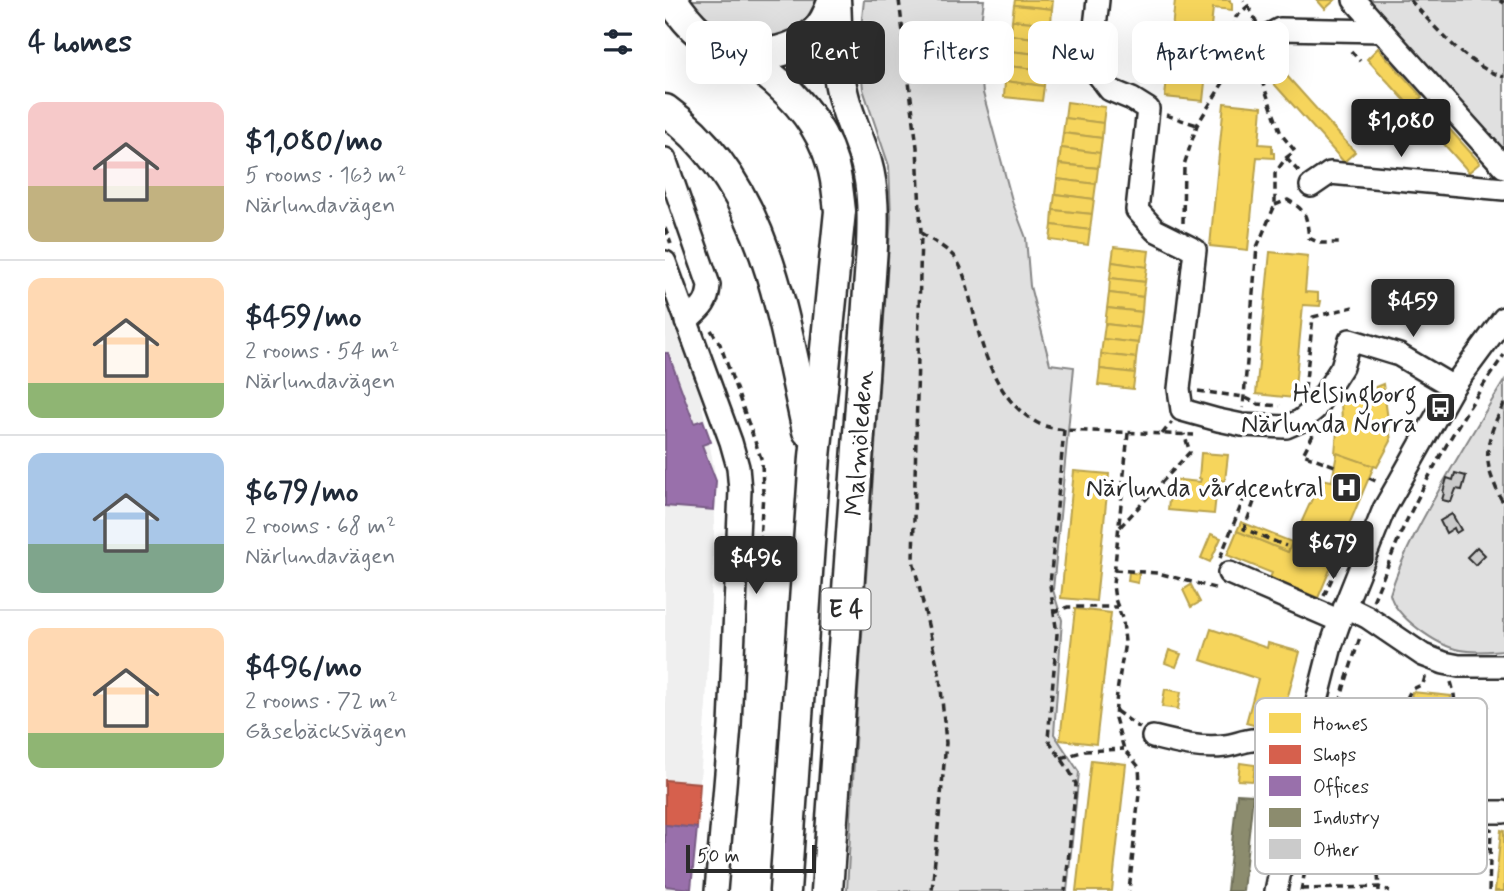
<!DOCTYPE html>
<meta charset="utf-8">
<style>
body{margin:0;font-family:Mynerve,sans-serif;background:#f6f6f7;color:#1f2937;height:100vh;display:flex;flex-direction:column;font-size:26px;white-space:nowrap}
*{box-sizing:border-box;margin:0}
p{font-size:23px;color:#747a83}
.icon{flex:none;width:38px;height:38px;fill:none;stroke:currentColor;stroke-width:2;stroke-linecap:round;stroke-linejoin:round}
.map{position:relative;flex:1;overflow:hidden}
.panel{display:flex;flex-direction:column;background:#fff;width:665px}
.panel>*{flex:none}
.hud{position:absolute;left:21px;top:21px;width:665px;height:63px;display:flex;gap:14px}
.scale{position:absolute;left:21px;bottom:18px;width:130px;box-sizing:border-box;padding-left:7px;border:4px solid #2b2b2b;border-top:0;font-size:19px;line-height:24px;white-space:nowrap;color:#2b2b2b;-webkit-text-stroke:5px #fff;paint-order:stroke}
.price{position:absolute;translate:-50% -60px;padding:0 16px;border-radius:7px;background:#2b2b2b;color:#fff;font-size:23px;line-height:46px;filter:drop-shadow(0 2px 4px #0008)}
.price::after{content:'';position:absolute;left:50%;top:42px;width:21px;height:16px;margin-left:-10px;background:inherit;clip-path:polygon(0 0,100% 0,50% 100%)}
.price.active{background:#222;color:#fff}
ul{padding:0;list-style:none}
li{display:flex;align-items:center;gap:21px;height:175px;padding:0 28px}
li+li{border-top:2px solid #e0e1e3}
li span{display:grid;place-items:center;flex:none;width:196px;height:140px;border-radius:14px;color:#555}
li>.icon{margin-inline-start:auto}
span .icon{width:84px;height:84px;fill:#fffc;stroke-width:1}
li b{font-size:30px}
h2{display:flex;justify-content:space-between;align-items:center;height:84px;padding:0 28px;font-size:30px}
.pill{padding:0 24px;border-radius:14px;background:#fff;box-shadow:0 7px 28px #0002;font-size:24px;line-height:63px}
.pill.active{background:#2b2b2b;color:#fff}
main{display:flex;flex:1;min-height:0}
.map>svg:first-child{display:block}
</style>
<main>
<section class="panel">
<h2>4 homes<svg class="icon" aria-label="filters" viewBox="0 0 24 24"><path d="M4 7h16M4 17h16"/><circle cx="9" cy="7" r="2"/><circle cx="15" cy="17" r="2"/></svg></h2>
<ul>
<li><span style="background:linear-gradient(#f6c9c9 60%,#c2b280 0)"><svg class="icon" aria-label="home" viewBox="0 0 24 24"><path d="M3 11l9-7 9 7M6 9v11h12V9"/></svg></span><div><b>$1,080/mo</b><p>5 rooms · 163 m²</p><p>Närlundavägen</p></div></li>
<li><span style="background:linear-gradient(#ffd9b3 75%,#8fb573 0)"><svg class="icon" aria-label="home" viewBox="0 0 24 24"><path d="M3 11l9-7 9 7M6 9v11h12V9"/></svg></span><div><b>$459/mo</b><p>2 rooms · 54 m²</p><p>Närlundavägen</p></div></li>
<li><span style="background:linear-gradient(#a9c7e8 65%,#7fa58c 0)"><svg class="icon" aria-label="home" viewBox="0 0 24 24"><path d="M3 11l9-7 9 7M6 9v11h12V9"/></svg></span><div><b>$679/mo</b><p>2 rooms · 68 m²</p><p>Närlundavägen</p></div></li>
<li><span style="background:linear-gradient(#ffd9b3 75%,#8fb573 0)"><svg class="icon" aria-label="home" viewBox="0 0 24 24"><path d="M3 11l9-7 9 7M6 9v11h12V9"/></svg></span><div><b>$496/mo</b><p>2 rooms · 72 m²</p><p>Gåsebäcksvägen</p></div></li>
</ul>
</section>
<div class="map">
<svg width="839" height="891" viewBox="0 0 839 891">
<rect width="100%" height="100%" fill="#fff"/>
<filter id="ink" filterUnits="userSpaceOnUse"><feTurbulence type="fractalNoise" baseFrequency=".0143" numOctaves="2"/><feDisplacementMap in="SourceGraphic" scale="14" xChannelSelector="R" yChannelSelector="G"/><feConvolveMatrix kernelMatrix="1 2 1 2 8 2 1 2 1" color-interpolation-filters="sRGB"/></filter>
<g filter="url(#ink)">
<path fill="#efefef" d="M0,278L16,324L36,399L50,473L51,491L41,705L26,891H0Z"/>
<g fill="#e0e0e0" stroke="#868686" stroke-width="2">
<path d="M21,0H159L136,35L88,44L53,30Z"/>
<path d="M199,0H319L313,45L318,93L348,204L361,238L365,286L385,364L409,367L388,590L397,620L389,734L414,772L402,891H182L192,708L226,217L224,166L198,89L194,46Z"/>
<path d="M702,0H839V151Z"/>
<path d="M839,381V650C825,651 810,653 795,650C773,646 730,617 725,594C737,555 758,518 778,483C798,448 818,415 839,381Z"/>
</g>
<g fill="#f6d55c" stroke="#b9a24d" stroke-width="2">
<path d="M350,0H388L387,9L349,5Z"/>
<path d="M510,0H565V2L567,3V10L548,8L538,101L500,97Z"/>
<path d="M652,0H670L660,9Z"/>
<path d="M349,5L387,9L386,24L347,20Z"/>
<path d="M347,20L386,24L384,40L346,35Z"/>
<path d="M346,35L384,40L382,55L344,51Z"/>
<path d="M713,48L757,97L746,107L702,59Z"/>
<path d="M344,51L382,55L380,70L342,66Z"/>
<path d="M342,66L380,70L379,86L340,81Z"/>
<path d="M613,66L690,152L679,162L602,76Z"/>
<path d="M340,81L379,86L377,101L339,97Z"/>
<path d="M402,102L440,107L438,123L400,118Z"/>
<path d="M559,103L597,107L594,144L607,145V153H609V158L592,157L583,250L545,246Z"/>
<path d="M762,104L815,163L804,172L752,114Z"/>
<path d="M400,118L438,123L437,138L398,133Z"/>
<path d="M398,133L437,138L435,153L396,148Z"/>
<path d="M396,148L435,153L433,168L394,164Z"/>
<path d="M394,164L433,168L431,184L392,179Z"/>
<path d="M392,179L431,184L429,199L390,194Z"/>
<path d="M390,194L429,199L427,214L388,210Z"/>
<path d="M388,210L427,214L425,230L387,225Z"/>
<path d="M387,225L425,230L423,245L385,240Z"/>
<path d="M449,247L484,251L482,267L447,262Z"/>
<path d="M605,252L643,256L640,292L653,293V301H656L655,306L638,305L629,398L591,394Z"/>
<path d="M447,262L482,267L480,282L445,278Z"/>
<path d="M445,278L480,282L478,297L444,293Z"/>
<path d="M444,293L478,297L477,312L442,308Z"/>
<path d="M442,308L477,312L475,328L440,324Z"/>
<path d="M440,324L475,328L473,343L438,339Z"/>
<path d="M438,339L473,343L471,358L436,354Z"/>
<path d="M436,354L471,358L470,373L435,369Z"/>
<path d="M435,369L470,373L468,389L433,385Z"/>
<path d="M718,384L726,441L712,467L670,453L672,431L677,422L676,401Z"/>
<path d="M536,453L563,455L560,481L554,480V486H552L549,514L503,510L506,479L535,482L536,479L534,478Z"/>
<path d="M672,453L709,466L697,494L667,481Z"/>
<path d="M409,471L444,474L431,601L396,598Z"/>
<path d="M656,479L667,481L697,494L653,598L605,578L607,573L562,555L572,531L623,552Z"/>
<path d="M576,522L627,542L623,552L572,531Z"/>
<path d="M546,534L556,538L545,562L536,558Z"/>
<path d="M464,572L474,574L473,583L463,581Z"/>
<path d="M526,585L535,602L526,607L518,590Z"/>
<path d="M410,609L446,613L431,744L395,740Z"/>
<path d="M546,629L602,648L603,643L635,652L615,725L596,727L581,723L593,679L536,660Z"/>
<path d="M504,650L516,654L511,667L500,663Z"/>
<path d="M500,689L516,692L513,709L497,707Z"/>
<path d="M747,692L786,696L775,792H778L774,832L734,828L738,787L740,788L742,774H738Z"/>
<path d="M426,760L461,764L447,891H411Z"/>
<path d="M575,763L590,765L588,781L573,780Z"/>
<path d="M836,830L839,831V891H830Z"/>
</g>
<path fill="#d6604d" stroke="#a35043" stroke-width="2" d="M0,780L35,783L32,828L0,825Z"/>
<g fill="#9970ab" stroke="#785b85" stroke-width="2">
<path d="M0,353H3L29,423L38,420L46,442L37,445L51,481L49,510L0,506Z"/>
<path d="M0,825L32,828L26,889L0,886Z"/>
</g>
<path fill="#8c8c6e" stroke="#6f6f5a" stroke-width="2" d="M572,794L588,795L578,891H562Z"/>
<g fill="#cbcbcb" stroke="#2b2b2b" stroke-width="2">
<path d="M790,473L801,476L797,490L791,489L786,502L777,500L779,493L778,492L782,478L788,480Z"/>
<path d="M787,514L796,530L791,533L789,528L781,533L775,521Z"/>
<path d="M812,547L820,555L810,565L802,557Z"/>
</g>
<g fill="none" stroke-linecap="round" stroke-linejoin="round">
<defs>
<g id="minor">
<path d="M433,0L427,53L432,73L445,90L467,99L483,109L472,210L490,230L530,250L514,389L517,410L553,420L577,425L621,427L635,421L650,409L677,367L685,340L734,355L788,387"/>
<path d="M689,0L839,167"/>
<path d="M600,37L615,29L717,31"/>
<path d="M0,159L44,285C43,305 35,309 21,322"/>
<path d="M646,186L665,173L839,189"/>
<path d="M0,262L66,442L73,467L75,490L65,726L51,891"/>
<path d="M564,573L675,621"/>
<path d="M680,606L702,617L758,655L779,663L794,666H839"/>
<path d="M488,737C512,743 535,749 560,746C569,745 578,741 587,740C606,737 623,738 642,740"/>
<path d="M810,812H839"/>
<path d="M611,891L642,740L666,646L680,606L719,509L735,481L788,387L839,318"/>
</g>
<g id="highway">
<path d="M7,0C15,12 24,24 35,33C45,41 61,51 74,53C100,57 130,51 150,33C160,24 164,12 169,0"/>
<path d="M73,53C114,79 153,114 167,163C172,178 173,195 175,211L150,457L120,891"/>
<path d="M0,110C103,184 117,316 143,431"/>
<path d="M162,891L207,247C208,219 209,190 201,162C194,138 182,115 177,91C170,61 172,30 170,0"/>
</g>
</defs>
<use href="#minor" stroke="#2b2b2b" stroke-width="26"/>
<use href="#highway" stroke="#2b2b2b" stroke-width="35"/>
<g stroke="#2b2b2b" stroke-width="3.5" stroke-dasharray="7 5" stroke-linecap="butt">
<path d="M234,0L252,147L256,233L248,560L275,677L281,743L267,891"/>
<path d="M745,0C771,28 802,66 839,77"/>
<path d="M835,0L839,3"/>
<path d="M583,6L592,23"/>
<path d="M567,46L589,59L616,134L630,151L621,158L610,173V205L592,247L578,408"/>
<path d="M686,51L695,61"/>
<path d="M501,115L532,125"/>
<path d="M621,158L634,172"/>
<path d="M610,205L623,200C643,212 641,216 644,238L655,243H678"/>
<path d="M518,223L519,165L532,125L561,78L571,17L583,6L579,0"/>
<path d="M0,228L6,244"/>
<path d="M256,233C268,241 282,248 291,259C301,274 303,293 308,310C317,350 331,398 369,421C378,427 389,428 399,430L529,435"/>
<path d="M46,330L55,344L97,461L98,493L92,589"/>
<path d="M640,389L648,317L688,307"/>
<path d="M533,391L579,397L593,404L615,406"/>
<path d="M839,404C825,431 816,454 829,483C832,490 834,497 839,503"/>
<path d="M399,430L385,585L392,634L383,739C392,754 404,767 411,784L400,891"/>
<path d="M463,433L448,585L450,599L458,621L460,642L452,692L450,718L459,749L474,767L475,784L464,891"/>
<path d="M497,434L507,422"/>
<path d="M648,435L638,454L670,466"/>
<path d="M704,478L713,482"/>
<path d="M589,502L579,529L621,546"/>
<path d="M455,527L525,452L519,434"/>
<path d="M555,558L579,498"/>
<path d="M449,570L493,573L553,589"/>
<path d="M659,596L681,548"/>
<path d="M708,601C719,576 728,551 739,526C767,467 801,409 839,355"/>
<path d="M388,612L403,607H453"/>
<path d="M786,682C794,707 786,712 783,736C781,756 782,806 791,824C793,829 800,836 805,840C810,845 819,847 825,849"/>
<path d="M451,711L475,728"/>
<path d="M788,715L807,708L824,705"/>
<path d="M666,742C674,754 685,765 692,778C710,809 712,855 714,891"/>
<path d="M396,758L420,751L459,749"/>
<path d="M697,788C704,784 712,781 718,777C741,760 739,722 743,696L746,690L758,684L761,674"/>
<path d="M785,801L825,757"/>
<path d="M637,889L714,887L725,891"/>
<path d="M636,891L666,742L679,687L696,634"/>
<path d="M824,891L826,828"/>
</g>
<use href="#minor" stroke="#fff" stroke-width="21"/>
<use href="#highway" stroke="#fff" stroke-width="30"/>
</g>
</g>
<defs>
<symbol id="bus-square" viewBox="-11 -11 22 22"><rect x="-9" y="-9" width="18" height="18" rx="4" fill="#2b2b2b" stroke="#fff"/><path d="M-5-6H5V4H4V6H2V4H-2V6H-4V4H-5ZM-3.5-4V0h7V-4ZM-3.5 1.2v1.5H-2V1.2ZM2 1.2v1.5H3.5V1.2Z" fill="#fff"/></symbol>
<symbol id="hospital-square" viewBox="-11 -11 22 22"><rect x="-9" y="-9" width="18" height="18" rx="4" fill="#2b2b2b" stroke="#fff"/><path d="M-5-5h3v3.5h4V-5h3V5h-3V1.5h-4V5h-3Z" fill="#fff"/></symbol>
</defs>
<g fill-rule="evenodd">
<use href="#bus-square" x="758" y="390" width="35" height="35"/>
<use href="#hospital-square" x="664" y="470" width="35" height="35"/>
</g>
<g text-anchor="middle" stroke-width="7" stroke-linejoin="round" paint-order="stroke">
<rect fill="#fff" stroke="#6b6b6b" stroke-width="2" x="156.5" y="588.5" width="49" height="41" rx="5"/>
<g font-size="24" font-weight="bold" fill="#2b2b2b">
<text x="181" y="617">E 4</text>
</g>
<g font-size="26" fill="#2b2b2b" stroke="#fff" text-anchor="end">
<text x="752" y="402">Helsingborg<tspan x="752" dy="30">Närlunda Norra</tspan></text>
<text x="659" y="496">Närlunda vårdcentral</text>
</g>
<g font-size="26" fill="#2b2b2b" stroke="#fff">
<text transform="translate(193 443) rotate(-86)" y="9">Malmöleden</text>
</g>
</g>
<rect x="590" y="698" width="232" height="176" rx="10" fill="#fff" stroke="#bfbfbf" stroke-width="2"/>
<rect x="604" y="713" width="32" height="20" fill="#f6d55c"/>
<rect x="604" y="745" width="32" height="19" fill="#d6604d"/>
<rect x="604" y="776" width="32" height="20" fill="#9970ab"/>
<rect x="604" y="808" width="32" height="19" fill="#8c8c6e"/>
<rect x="604" y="839" width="32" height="20" fill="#cbcbcb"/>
<g font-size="19" fill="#2b2b2b">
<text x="648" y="730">Homes</text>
<text x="648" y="761">Shops</text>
<text x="648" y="793">Offices</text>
<text x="648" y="824">Industry</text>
<text x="648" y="856">Other</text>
</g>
</svg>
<div class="scale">50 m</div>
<b class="price active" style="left:736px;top:159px">$1,080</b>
<b class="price" style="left:748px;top:339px">$459</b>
<b class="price" style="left:668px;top:581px">$679</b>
<b class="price" style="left:91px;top:596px">$496</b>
<div class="hud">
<a class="pill">Buy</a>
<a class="pill active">Rent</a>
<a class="pill">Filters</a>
<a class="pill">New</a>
<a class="pill">Apartment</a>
</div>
</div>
</main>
